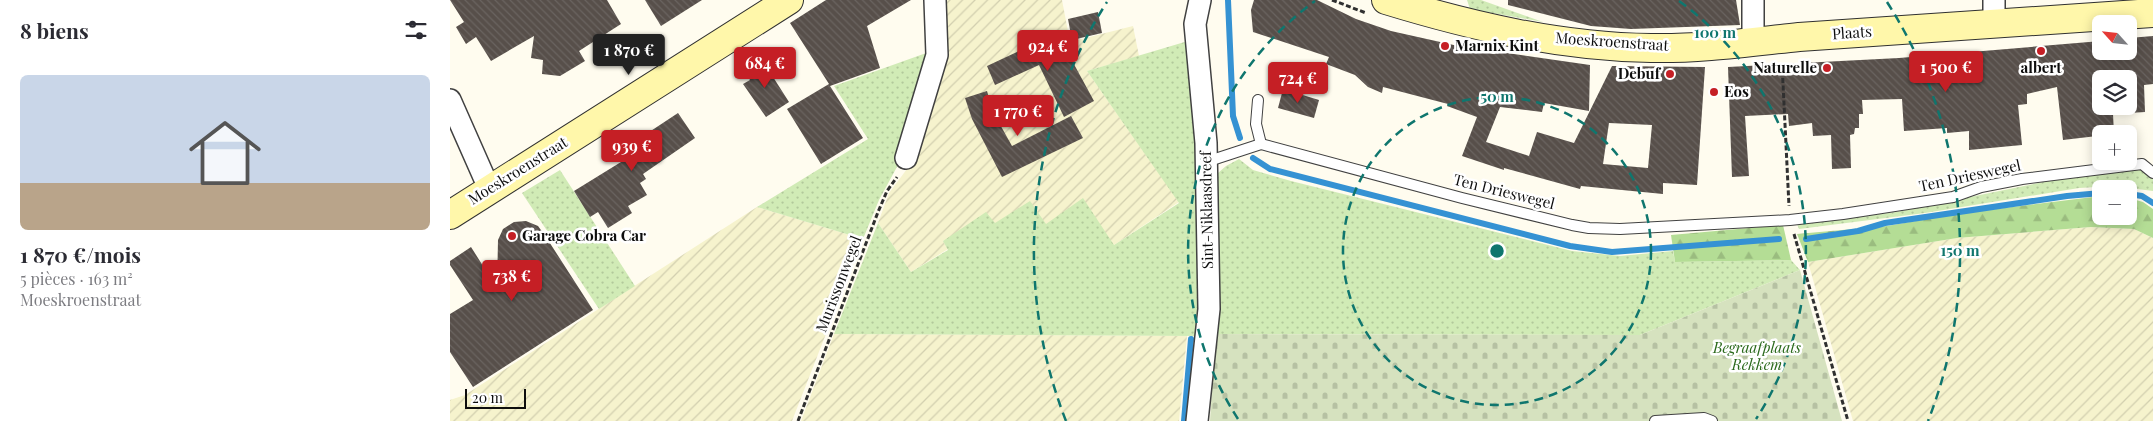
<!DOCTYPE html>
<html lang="fr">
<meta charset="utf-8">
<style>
body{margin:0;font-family:"Playfair Display",serif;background:#f2f2f3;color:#2b2b33;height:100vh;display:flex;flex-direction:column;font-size:19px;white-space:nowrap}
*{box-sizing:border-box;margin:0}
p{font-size:16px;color:#7c7c81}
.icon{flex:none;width:28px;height:28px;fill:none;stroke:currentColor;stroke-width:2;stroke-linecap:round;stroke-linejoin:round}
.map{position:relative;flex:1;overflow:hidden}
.panel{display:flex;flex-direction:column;background:#fff;width:450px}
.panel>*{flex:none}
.needle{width:32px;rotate:297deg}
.controls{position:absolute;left:1642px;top:15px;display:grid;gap:10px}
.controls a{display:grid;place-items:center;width:45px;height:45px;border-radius:8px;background:#fff;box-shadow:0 2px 12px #0003;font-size:25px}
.scale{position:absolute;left:15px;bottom:12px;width:61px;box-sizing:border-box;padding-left:5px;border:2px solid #0e0e0e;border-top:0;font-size:14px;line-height:18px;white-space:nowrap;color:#0e0e0e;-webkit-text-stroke:4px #fff;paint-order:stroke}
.price{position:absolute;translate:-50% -42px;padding:0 11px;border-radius:5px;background:#c51f25;color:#fff;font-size:16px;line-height:32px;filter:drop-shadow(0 1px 2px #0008)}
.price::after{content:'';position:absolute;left:50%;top:30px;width:15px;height:11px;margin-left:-8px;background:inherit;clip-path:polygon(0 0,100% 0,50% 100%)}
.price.active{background:#222;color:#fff}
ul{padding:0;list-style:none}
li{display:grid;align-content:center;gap:10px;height:265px;padding:0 20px}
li+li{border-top:1px solid #e1e1e2}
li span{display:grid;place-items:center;height:155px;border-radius:8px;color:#555}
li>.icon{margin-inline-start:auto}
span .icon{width:90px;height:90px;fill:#fffc;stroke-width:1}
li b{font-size:21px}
h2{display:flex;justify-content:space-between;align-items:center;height:60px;padding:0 20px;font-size:21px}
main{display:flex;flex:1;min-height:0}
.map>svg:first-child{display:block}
</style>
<main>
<section class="panel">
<h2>8 biens<svg class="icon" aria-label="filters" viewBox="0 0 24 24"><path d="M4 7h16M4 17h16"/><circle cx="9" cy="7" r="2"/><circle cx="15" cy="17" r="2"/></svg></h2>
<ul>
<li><span style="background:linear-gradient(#c9d6e8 70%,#b9a48a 0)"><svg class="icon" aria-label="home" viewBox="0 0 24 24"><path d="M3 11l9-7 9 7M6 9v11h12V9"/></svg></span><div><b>1 870 €/mois</b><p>5 pièces · 163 m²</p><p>Moeskroenstraat</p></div></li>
</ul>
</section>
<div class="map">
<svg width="1703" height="421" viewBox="0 0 1703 421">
<defs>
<pattern id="farmland-furrows" width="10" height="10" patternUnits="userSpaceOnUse" patternTransform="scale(1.25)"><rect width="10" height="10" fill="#f6f3cd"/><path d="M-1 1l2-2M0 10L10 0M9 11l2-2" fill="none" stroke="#d2cfaf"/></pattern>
<pattern id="grass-dots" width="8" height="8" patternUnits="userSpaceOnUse" patternTransform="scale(1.25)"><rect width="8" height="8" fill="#d1ebb6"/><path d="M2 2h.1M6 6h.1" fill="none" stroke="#b2c89b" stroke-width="1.8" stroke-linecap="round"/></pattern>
<pattern id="forest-firs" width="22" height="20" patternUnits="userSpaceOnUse" patternTransform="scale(1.25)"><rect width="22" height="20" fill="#b4dd95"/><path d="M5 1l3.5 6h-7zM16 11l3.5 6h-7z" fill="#9abc7f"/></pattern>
<pattern id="cemetery-stones" width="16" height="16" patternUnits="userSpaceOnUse" patternTransform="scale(1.25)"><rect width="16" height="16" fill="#d6e2bf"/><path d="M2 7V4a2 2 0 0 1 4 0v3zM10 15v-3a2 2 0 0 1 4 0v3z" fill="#b6c1a3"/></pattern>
<pattern id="building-back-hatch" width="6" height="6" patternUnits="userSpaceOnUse" patternTransform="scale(1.25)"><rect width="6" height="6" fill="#574f4a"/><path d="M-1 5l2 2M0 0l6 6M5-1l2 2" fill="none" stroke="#6a6460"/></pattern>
</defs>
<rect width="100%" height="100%" fill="#fffcef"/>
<g fill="url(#farmland-furrows)">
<path d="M496,0H612L620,42L683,26L689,56L637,71L729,202L664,245L596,224L544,223L493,241L498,249L461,272L428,223L439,193L457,169L473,108L496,55Z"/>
<path d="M307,207L413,239L342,421H0V400L15,395Z"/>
<path d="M1641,227L1684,229L1703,238V421H1403L1358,262L1507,238Z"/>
<path d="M384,334L737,336L729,421H351Z"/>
</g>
<g fill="url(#grass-dots)">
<path d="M1017,0H1031L1093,22L1020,9Z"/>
<path d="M738,41L747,168L749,254L746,336L384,334L428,223L461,272L498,250L493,241L536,212L545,223L580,201L596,224L633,198L664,245L729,203L637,71Z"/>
<path d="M479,52L448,165L429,200L413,239L307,207L418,139L384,86Z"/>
<path d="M789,159L803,170L841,181L1122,251L1170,256L1223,251L1225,262L1341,260L1350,270L1190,335L765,334L768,173L776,166Z"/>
<path d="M1703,168V191L1664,186L1629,188L1475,213L1349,229L1347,224L1446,212L1608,179Z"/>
<path d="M110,170L185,286L149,309L72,193Z"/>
</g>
<g fill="url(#forest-firs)">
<path d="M1651,196V216H1679V198L1693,202L1703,209V238L1684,229L1641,227L1507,238L1358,262L1347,234L1437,226L1506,214Z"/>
<path d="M1333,225L1341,260L1225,262L1221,235Z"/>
</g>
<path fill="url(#cemetery-stones)" d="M1350,270L1392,421H760L765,334L1190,335Z"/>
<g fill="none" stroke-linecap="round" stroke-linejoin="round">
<g stroke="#3592d3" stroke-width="6">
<path d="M778,0L783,116L790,138"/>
<path d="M803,158L820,169L1120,246L1162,252L1329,239"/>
<path d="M1679,194L1692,196L1703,203"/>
<path d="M1356,239L1408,231L1435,223L1617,196L1651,193"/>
<path d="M734,421L741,339"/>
</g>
</g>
<g fill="url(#building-back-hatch)" fill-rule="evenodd">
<path d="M0,0H157L171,24L129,51L135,61L110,76L92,74L93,60L81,58L84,36L41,61L26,37L16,44L6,27L14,22Z"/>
<path d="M195,0H252L211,26Z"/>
<path d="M376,0H461L417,26L430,68L380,86L413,138L371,164L337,109L379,84L340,23Z"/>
<path d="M804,0H867L906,19L941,31L1044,54L1050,52L1140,65L1139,111L1094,103L1092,112L1050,107L1036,142L1079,156L1087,132L1124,143L1162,66L1255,67L1247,185L1213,183V194L1131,186L1130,189L1054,168V170L1012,156L1027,117L997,106L998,104L933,87L932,93L918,87L905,75L876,64L879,57L803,32L801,10ZM1159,123L1202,125L1198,168L1153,164Z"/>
<path d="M1058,0H1286L1290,25L1181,29L1141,26L1058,5Z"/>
<path d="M648,12L652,33L622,40L618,19Z"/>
<path d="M607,33L644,101L614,117L589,65L545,85L537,66Z"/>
<path d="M1703,36V84L1694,85L1695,112L1663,114L1664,134L1613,140L1607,87L1577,94V104L1568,105L1572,145L1519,150V131L1497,133V128L1454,131L1452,99L1412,100L1413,114H1409V128H1405L1404,134L1400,135L1401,168L1382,169L1381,135L1363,136L1362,123L1339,126L1338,114L1295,116L1299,176L1282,177L1278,67L1449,58L1651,41V51H1679V38ZM1651,79H1679V106H1651Z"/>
<path d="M307,52L339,102L316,117L293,84L300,80L296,74L303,70Z"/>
<path d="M833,89L869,100L864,118L828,108Z"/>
<path d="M537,91L543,112L562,146L621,116L633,138L552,177L522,119L515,98Z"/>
<path d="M228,113L245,138L193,174L196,179L190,183L197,195L178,206L182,213L158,228L148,212L140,217L124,191L171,162L166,154Z"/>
<path d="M76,221L88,226L96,237L143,310L23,387L0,352V314L23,300L0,265V261L21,247L47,288L48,240L53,229L64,222Z"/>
</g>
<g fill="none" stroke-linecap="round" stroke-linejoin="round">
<defs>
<g id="lane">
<path d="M808,100L806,124L811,144"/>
<path d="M811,144L1012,198L1122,225L1139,228L1170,229L1340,220L1393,214L1503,197L1531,187L1572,179L1692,164L1703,173"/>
<path d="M756,162L811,144"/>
<path d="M1205,421L1254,418L1262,421"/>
</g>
<g id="street">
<path d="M1303,0V43"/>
<path d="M1544,0V23"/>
<path d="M0,100L34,177L41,188"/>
<path d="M456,158L487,55L485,0"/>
<path d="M747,421L759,309L756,143L745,24L750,0"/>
</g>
<g id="secondary">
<path d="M936,0C1021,26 1111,47 1201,48C1250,49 1300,42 1349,37L1703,13"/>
<path d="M0,215L339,0"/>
</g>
</defs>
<use href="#lane" stroke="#414141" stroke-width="12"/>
<use href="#street" stroke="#414141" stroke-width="24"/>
<use href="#secondary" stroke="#303030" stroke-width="30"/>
<g stroke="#303030" stroke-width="3" stroke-dasharray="5 2.5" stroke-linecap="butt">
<path d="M882,0L916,13"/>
<path d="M1332,63L1339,206"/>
<path d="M1344,234L1398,421"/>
<path d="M348,421L428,212L437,191L447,177"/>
</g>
<use href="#lane" stroke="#fff" stroke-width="10"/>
<use href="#street" stroke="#fff" stroke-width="21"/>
<use href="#secondary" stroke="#fff7aa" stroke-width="28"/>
</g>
<g fill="none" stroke="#0f766e" stroke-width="2.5" stroke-dasharray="9 6">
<circle cx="1047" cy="251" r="154"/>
<path d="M788 419A309 309 0 0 1 865 1M1229 1A309 309 0 0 1 1306 419"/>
<path d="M616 421A463 463 0 0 1 657 2M1437 2A463 463 0 0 1 1478 421"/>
</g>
<g fill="#c51f25" stroke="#fff" stroke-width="2">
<circle cx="995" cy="46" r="5"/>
<circle cx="1591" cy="51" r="5"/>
<circle cx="1377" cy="68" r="5"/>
<circle cx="1220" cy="74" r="5"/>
<circle cx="1264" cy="92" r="5"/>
<circle cx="62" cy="236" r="5"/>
</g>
<g text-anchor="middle" stroke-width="5" stroke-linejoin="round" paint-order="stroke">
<g font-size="15" fill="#0e0e0e" stroke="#fff">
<text transform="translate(1402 33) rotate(-4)" y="5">Plaats</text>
<text transform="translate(1162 42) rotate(4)" y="5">Moeskroenstraat</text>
<text transform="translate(68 171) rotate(-32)" y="5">Moeskroenstraat</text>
<text transform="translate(1520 176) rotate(-12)" y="5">Ten Drieswegel</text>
<text transform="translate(1054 192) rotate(14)" y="5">Ten Drieswegel</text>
<text transform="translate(757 210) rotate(-91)" y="5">Sint-Niklaasdreef</text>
<text transform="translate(389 284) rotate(-69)" y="5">Murissonwegel</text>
</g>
<g font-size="15" font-weight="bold" fill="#0e0e0e" stroke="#fff" text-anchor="start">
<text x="1005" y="51">Marnix Kint</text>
<text x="1367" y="73" text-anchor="end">Naturelle</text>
<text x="1591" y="73" text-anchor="middle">albert</text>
<text x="1210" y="79" text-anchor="end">Debuf</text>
<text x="1274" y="97">Eos</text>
<text x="72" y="241">Garage Cobra Car</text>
</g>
<g font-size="15" font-style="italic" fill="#2a691b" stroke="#fff">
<text x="1307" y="353">Begraafplaats<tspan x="1307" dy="17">Rekkem</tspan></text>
</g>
</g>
<circle cx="1047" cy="251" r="8" fill="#0f766e" stroke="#fff" stroke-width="2.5"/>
<g font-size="15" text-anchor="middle" font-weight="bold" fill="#0f766e" stroke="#fff" stroke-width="5" stroke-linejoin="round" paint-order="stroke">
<text x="1265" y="38">100 m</text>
<text x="1047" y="102">50 m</text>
<text x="1510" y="256">150 m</text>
</g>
</svg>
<div class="controls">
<a><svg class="needle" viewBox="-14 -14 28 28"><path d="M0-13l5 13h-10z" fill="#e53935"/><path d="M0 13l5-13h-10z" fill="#7c7c81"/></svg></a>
<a><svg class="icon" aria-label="layers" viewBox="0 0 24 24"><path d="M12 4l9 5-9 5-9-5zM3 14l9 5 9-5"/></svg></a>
<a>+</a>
<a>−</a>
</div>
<div class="scale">20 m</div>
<b class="price" style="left:598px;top:72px">924 €</b>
<b class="price active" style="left:179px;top:76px">1 870 €</b>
<b class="price" style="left:315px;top:89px">684 €</b>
<b class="price" style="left:1496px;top:93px">1 500 €</b>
<b class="price" style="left:848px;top:104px">724 €</b>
<b class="price" style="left:568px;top:137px">1 770 €</b>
<b class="price" style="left:182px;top:172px">939 €</b>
<b class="price" style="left:62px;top:302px">738 €</b>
</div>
</main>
